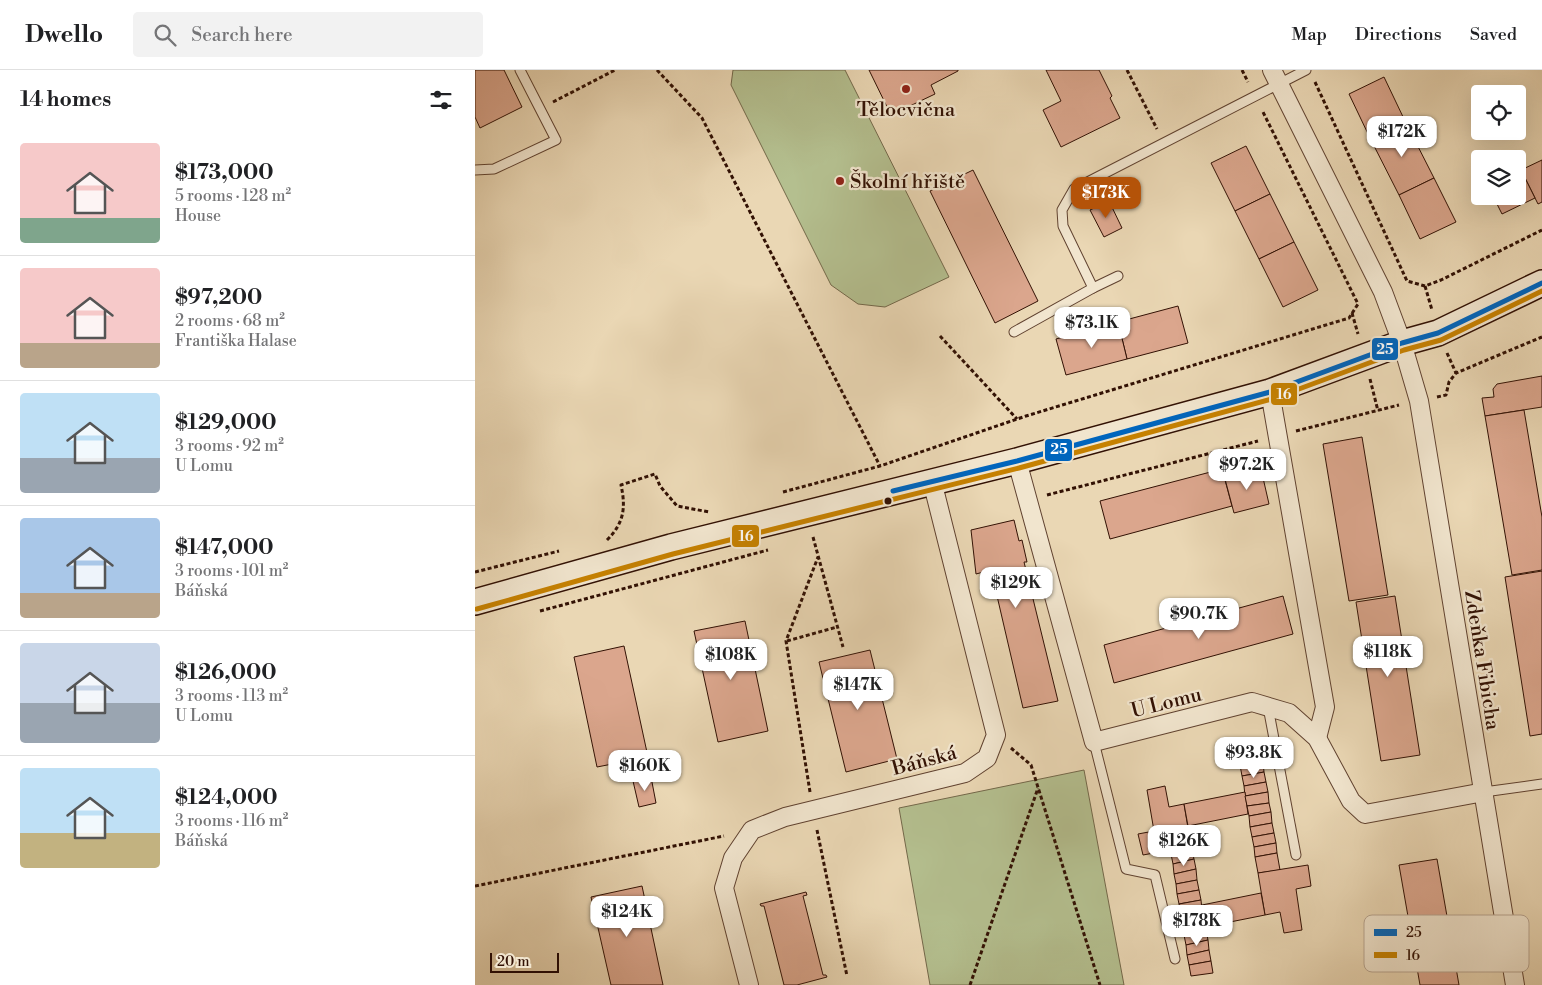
<!DOCTYPE html>
<meta charset="utf-8">
<style>
body{margin:0;font-family:"Libre Bodoni",serif;background:#f2f2f2;color:#202124;height:100vh;display:flex;flex-direction:column;font-size:19px;white-space:nowrap}
*{box-sizing:border-box;margin:0}
p{font-size:16px;color:#757577}
.icon{flex:none;width:28px;height:28px;fill:none;stroke:currentColor;stroke-width:2;stroke-linecap:round;stroke-linejoin:round}
.map{position:relative;flex:1;overflow:hidden}
.panel{display:flex;flex-direction:column;background:#fff;width:475px}
.panel>*{flex:none}
.buttons{position:absolute;left:996px;top:15px;display:grid;gap:10px}
.buttons a{display:grid;place-items:center;width:55px;height:55px;border-radius:5px;background:#fff;box-shadow:0 5px 20px #0002;font-size:25px}
.scale{position:absolute;left:15px;bottom:12px;width:69px;box-sizing:border-box;padding-left:5px;border:2px solid #321104;border-top:0;font-size:14px;line-height:18px;white-space:nowrap;color:#321104;-webkit-text-stroke:4px #f1e5ce;paint-order:stroke}
.price{position:absolute;translate:-50% -42px;padding:0 11px;border-radius:10px;background:#fff;color:#222;font-size:16px;line-height:32px;filter:drop-shadow(0 1px 2px #0008)}
.price::after{content:'';position:absolute;left:50%;top:30px;width:15px;height:11px;margin-left:-8px;background:inherit;clip-path:polygon(0 0,100% 0,50% 100%)}
.price.on{background:#b45309;color:#fff}
ul{padding:0;list-style:none}
li{display:flex;align-items:center;gap:15px;height:125px;padding:0 20px}
li+li{border-top:1px solid #e0e0e0}
li span{display:grid;place-items:center;flex:none;width:140px;height:100px;border-radius:5px;color:#555}
li>.icon{margin-inline-start:auto}
span .icon{width:60px;height:60px;fill:#fffc;stroke-width:1}
li b{font-size:21px}
h2{display:flex;justify-content:space-between;align-items:center;height:60px;padding:0 20px;font-size:21px}
header{display:flex;align-items:center;gap:30px;box-sizing:border-box;height:70px;padding:0 25px;background:#fff;border-bottom:1px solid #e0e0e0}
header strong{font-size:24px}
nav{display:flex;gap:28px;margin-inline-start:auto;font-size:18px}
.search{width:350px;height:45px;background:#f2f2f2;display:flex;align-items:center;gap:12px;box-sizing:border-box;padding:0 18px;border-radius:5px;color:#757577;font-size:19px}
main{display:flex;flex:1;min-height:0}
.map>svg:first-child{display:block}
</style>
<header>
<strong>Dwello</strong>
<div class="search"><svg class="icon" aria-label="search" viewBox="0 0 24 24"><circle cx="10" cy="10" r="6"/><path d="M15 15l6 6"/></svg>Search here</div>
<nav><a>Map</a><a>Directions</a><a>Saved</a></nav>
</header>
<main>
<section class="panel">
<h2>14 homes<svg class="icon" aria-label="filters" viewBox="0 0 24 24"><path d="M4 7h16M4 17h16"/><circle cx="9" cy="7" r="2"/><circle cx="15" cy="17" r="2"/></svg></h2>
<ul>
<li><span style="background:linear-gradient(#f6c9c9 75%,#7fa58c 0)"><svg class="icon" aria-label="home" viewBox="0 0 24 24"><path d="M3 11l9-7 9 7M6 9v11h12V9"/></svg></span><div><b>$173,000</b><p>5 rooms · 128 m²</p><p>House</p></div></li>
<li><span style="background:linear-gradient(#f6c9c9 75%,#b9a48a 0)"><svg class="icon" aria-label="home" viewBox="0 0 24 24"><path d="M3 11l9-7 9 7M6 9v11h12V9"/></svg></span><div><b>$97,200</b><p>2 rooms · 68 m²</p><p>Františka Halase</p></div></li>
<li><span style="background:linear-gradient(#bfe0f5 65%,#9aa5b1 0)"><svg class="icon" aria-label="home" viewBox="0 0 24 24"><path d="M3 11l9-7 9 7M6 9v11h12V9"/></svg></span><div><b>$129,000</b><p>3 rooms · 92 m²</p><p>U Lomu</p></div></li>
<li><span style="background:linear-gradient(#a9c7e8 75%,#b9a48a 0)"><svg class="icon" aria-label="home" viewBox="0 0 24 24"><path d="M3 11l9-7 9 7M6 9v11h12V9"/></svg></span><div><b>$147,000</b><p>3 rooms · 101 m²</p><p>Báňská</p></div></li>
<li><span style="background:linear-gradient(#c9d6e8 60%,#9aa5b1 0)"><svg class="icon" aria-label="home" viewBox="0 0 24 24"><path d="M3 11l9-7 9 7M6 9v11h12V9"/></svg></span><div><b>$126,000</b><p>3 rooms · 113 m²</p><p>U Lomu</p></div></li>
<li><span style="background:linear-gradient(#bfe0f5 65%,#c2b280 0)"><svg class="icon" aria-label="home" viewBox="0 0 24 24"><path d="M3 11l9-7 9 7M6 9v11h12V9"/></svg></span><div><b>$124,000</b><p>3 rooms · 116 m²</p><p>Báňská</p></div></li>
</ul>
</section>
<div class="map">
<svg width="1067" height="915" viewBox="0 0 1067 915">
<rect width="100%" height="100%" fill="#ead7b4"/>
<filter id="stains"><feTurbulence type="fractalNoise" baseFrequency=".004" numOctaves="4"/><feColorMatrix values="0 0 0 0 .2 0 0 0 0 .09 0 0 0 0 .02 0 0 0 .5 -.17"/></filter>
<radialGradient id="worn" r=".72"><stop offset=".6" stop-color="#630" stop-opacity="0"/><stop offset="1" stop-color="#630" stop-opacity=".3"/></radialGradient>
<g fill="#b4bf8f" stroke="#73684a">
<path d="M258,0H370L474,207L410,237L383,234L356,215L256,15Z"/>
<path d="M609,700L649,915H455L424,738Z"/>
</g>
<g fill="#dba68d" stroke="#321104">
<path d="M0,0H29L47,37L5,58L0,47Z"/>
<path d="M394,0H483V1L456,15L460,24L416,45Z"/>
<path d="M571,0H624L637,26L635,28L645,48L586,77L568,40L586,31Z"/>
<path d="M909,7L930,51L895,68L874,24Z"/>
<path d="M930,51L959,108L924,125L895,68Z"/>
<path d="M771,76L795,124L760,141L736,93Z"/>
<path d="M1067,90V132L1063,134L1046,100Z"/>
<path d="M1042,92L1060,128L1027,144L1018,126H1042Z"/>
<path d="M498,100L563,231L520,253L455,121Z"/>
<path d="M959,108L981,152L945,169L924,125Z"/>
<path d="M795,124L819,172L784,189L760,141Z"/>
<path d="M634,131L647,158L629,167L615,140Z"/>
<path d="M819,172L843,220L808,237L784,189Z"/>
<path d="M703,236L713,273L652,289L643,252Z"/>
<path d="M643,252L652,289L591,305L581,269Z"/>
<path d="M1067,306V337L1010,346L1007,328L1019,327L1018,319L1022,314Z"/>
<path d="M1049,340L1067,447V500L1037,505L1010,346Z"/>
<path d="M887,367L913,525L874,531L848,374Z"/>
<path d="M747,399L757,436L635,469L625,431Z"/>
<path d="M786,399L794,434L759,443L750,409Z"/>
<path d="M539,450L544,471L547,470L552,492H549L583,631L548,638L516,500L501,504L496,460Z"/>
<path d="M1067,501V664L1055,666L1030,507Z"/>
<path d="M808,526L818,564L639,613L629,575Z"/>
<path d="M920,526L945,685L906,691L881,532Z"/>
<path d="M270,551L293,661L243,672L219,561Z"/>
<path d="M149,576L173,687L122,697L99,587Z"/>
<path d="M395,580L422,689L371,702L344,592Z"/>
<path d="M784,670L786,681L764,685L762,674Z"/>
<path d="M786,681L788,692L765,695L764,685Z"/>
<path d="M788,692L789,702L767,706L765,695Z"/>
<path d="M789,702L791,712L769,716L767,706Z"/>
<path d="M176,707L181,733L164,737L158,711Z"/>
<path d="M791,712L793,722L770,726L769,716Z"/>
<path d="M690,716L694,737L709,734L716,776L668,785L663,764L679,761L672,720Z"/>
<path d="M770,722L773,744L713,756L709,734Z"/>
<path d="M793,722L794,733L772,736L770,726Z"/>
<path d="M794,733L796,742L774,746L772,736Z"/>
<path d="M796,742L797,753L775,757L774,746Z"/>
<path d="M797,753L799,763L777,767L775,757Z"/>
<path d="M799,763L801,773L779,777L777,767Z"/>
<path d="M801,773L802,783L780,787L779,777Z"/>
<path d="M716,776L719,789L698,794L695,779Z"/>
<path d="M802,783L805,800L783,803L780,787Z"/>
<path d="M719,789L721,799L699,804L698,794Z"/>
<path d="M962,789L984,915H945L924,795Z"/>
<path d="M833,795L836,816L821,819L827,860L809,863L805,842L790,845L783,803Z"/>
<path d="M721,799L722,810L701,814L699,804Z"/>
<path d="M722,810L724,820L702,824L701,814Z"/>
<path d="M167,816L188,915H136L116,827Z"/>
<path d="M724,820L726,830L704,834L702,824Z"/>
<path d="M331,822L332,825L328,826L348,905H351L352,907L322,915H309L289,836H286L285,834Z"/>
<path d="M786,823L790,845L730,857L727,835Z"/>
<path d="M726,830L727,840L706,844L704,834Z"/>
<path d="M727,840L729,850L708,855L706,844Z"/>
<path d="M729,850L731,860L709,865L708,855Z"/>
<path d="M731,860L733,870L711,875L709,865Z"/>
<path d="M733,870L734,880L712,885L711,875Z"/>
<path d="M734,880L736,891L714,895L712,885Z"/>
<path d="M736,891L738,903L716,906L714,895Z"/>
</g>
<g fill="none" stroke-linecap="round" stroke-linejoin="round">
<defs>
<g id="lane">
<path d="M0,100L19,99L81,70L45,0"/>
<path d="M618,218L643,206"/>
<path d="M539,262L618,218L588,156L587,140L599,119L831,0"/>
<path d="M793,637L821,785"/>
<path d="M619,672L651,799L680,805L700,889"/>
<path d="M1009,722L1067,714"/>
</g>
<g id="street">
<path d="M797,0L908,222L927,273L944,331L1040,915"/>
<path d="M795,322L850,637L842,668"/>
<path d="M542,391L619,672L777,632L814,643L842,668L876,731L890,744L1009,722"/>
<path d="M274,915L249,818L258,788L277,760L310,747L490,703L512,688L521,665L457,411"/>
</g>
<path id="secondary" d="M0,532L196,477L542,391L795,322L927,273L963,263L1067,213"/>
</defs>
<use href="#lane" stroke="#604230" stroke-width="11"/>
<use href="#street" stroke="#604230" stroke-width="20"/>
<use href="#secondary" stroke="#321104" stroke-width="28"/>
<g stroke="#321104" stroke-width="3" stroke-dasharray="4 2.5" stroke-linecap="butt">
<path d="M182,0L227,48L405,396"/>
<path d="M652,0L682,59"/>
<path d="M767,0L773,12"/>
<path d="M840,12L932,211L950,216L966,210L1067,160"/>
<path d="M78,32L140,0"/>
<path d="M950,216L957,240"/>
<path d="M877,243L883,264"/>
<path d="M465,266L542,349"/>
<path d="M972,283L981,303"/>
<path d="M895,309L903,341"/>
<path d="M962,327L971,325L974,312L981,303L1067,267"/>
<path d="M821,361L924,335"/>
<path d="M308,422L405,396L551,346L874,248L883,234L787,40"/>
<path d="M572,425L783,371"/>
<path d="M338,467L368,577"/>
<path d="M132,470C149,453 151,438 146,415L180,404L185,416L202,436L234,442"/>
<path d="M0,502L84,481"/>
<path d="M65,541L293,480"/>
<path d="M312,571L362,557"/>
<path d="M536,678L556,695L625,915"/>
<path d="M335,722L311,571L343,487"/>
<path d="M342,760L372,906"/>
<path d="M0,816L249,766"/>
<path d="M495,915L563,718"/>
</g>
<use href="#lane" stroke="#f1e5ce" stroke-width="9"/>
<use href="#street" stroke="#f1e5ce" stroke-width="18"/>
<use href="#secondary" stroke="#f1e5ce" stroke-width="25"/>
<defs>
<path id="bus-1" d="M418,421L542,391L795,322L927,273L963,263L1067,213"/>
<path id="bus-2" d="M2,539L198,484L544,398L797,329L929,280L966,270L1067,221"/>
</defs>
<use href="#bus-1" stroke="#f1e5ce" stroke-width="9"/>
<use href="#bus-2" stroke="#f1e5ce" stroke-width="9"/>
<use href="#bus-1" stroke="#0065bd" stroke-width="5"/>
<use href="#bus-2" stroke="#c68101" stroke-width="5"/>
</g>
<g fill="#8f2418" stroke="#f1e5ce" stroke-width="2">
<circle cx="431" cy="19" r="5"/>
<circle cx="365" cy="111" r="5"/>
</g>
<circle fill="#321104" stroke="#f1e5ce" stroke-width="2" cx="413" cy="431" r="4.5"/>
<g text-anchor="middle" stroke-width="4.5" stroke-linejoin="round" paint-order="stroke">
<g font-size="20" fill="#321104" stroke="#f1e5ce">
<text x="431" y="46">Tělocvična</text>
<text x="375" y="118" text-anchor="start">Školní hřiště</text>
</g>
<g font-size="20" fill="#321104" stroke="#f1e5ce">
<text transform="translate(1008 590) rotate(81)" y="7">Zdeňka Fibicha</text>
<text transform="translate(691 632) rotate(-14)" y="7">U Lomu</text>
<text transform="translate(449 690) rotate(-15)" y="7">Báňská</text>
</g>
</g>
<rect x="889" y="845" width="165" height="57" rx="8" fill="#f1e5ce" stroke="#b8a591" stroke-width="1"/>
<rect x="899" y="859" width="23" height="7" fill="#0065bd"/>
<rect x="899" y="882" width="23" height="6" fill="#c68101"/>
<g font-size="14" fill="#321104">
<text x="931" y="867">25</text>
<text x="931" y="890">16</text>
</g>
<g stroke="#f1e5ce" stroke-width="2">
<rect x="896" y="267" width="28" height="24" rx="5" fill="#0065bd"/>
<rect x="795" y="312" width="28" height="24" rx="5" fill="#c68101"/>
<rect x="569" y="368" width="29" height="24" rx="5" fill="#0065bd"/>
<rect x="256" y="454" width="29" height="24" rx="5" fill="#c68101"/>
</g>
<g font-size="14" text-anchor="middle" font-weight="bold" fill="#fff">
<text x="910" y="284">25</text>
<text x="809" y="329">16</text>
<text x="584" y="384">25</text>
<text x="271" y="471">16</text>
</g>
<rect width="100%" height="100%" filter="url(#stains)"/>
<rect width="100%" height="100%" fill="url(#worn)"/>
</svg>
<div class="buttons">
<a><svg class="icon" aria-label="locate" viewBox="0 0 24 24"><circle cx="12" cy="12" r="6"/><path d="M12 2v4M12 18v4M2 12h4M18 12h4"/></svg></a>
<a><svg class="icon" aria-label="layers" viewBox="0 0 24 24"><path d="M12 4l9 5-9 5-9-5zM3 14l9 5 9-5"/></svg></a>
</div>
<div class="scale">20 m</div>
<b class="price" style="left:927px;top:88px">$172K</b>
<b class="price on" style="left:631px;top:149px">$173K</b>
<b class="price" style="left:617px;top:279px">$73.1K</b>
<b class="price" style="left:772px;top:421px">$97.2K</b>
<b class="price" style="left:541px;top:539px">$129K</b>
<b class="price" style="left:724px;top:570px">$90.7K</b>
<b class="price" style="left:913px;top:608px">$118K</b>
<b class="price" style="left:256px;top:611px">$108K</b>
<b class="price" style="left:383px;top:641px">$147K</b>
<b class="price" style="left:779px;top:709px">$93.8K</b>
<b class="price" style="left:170px;top:722px">$160K</b>
<b class="price" style="left:709px;top:797px">$126K</b>
<b class="price" style="left:152px;top:868px">$124K</b>
<b class="price" style="left:722px;top:877px">$178K</b>
</div>
</main>
